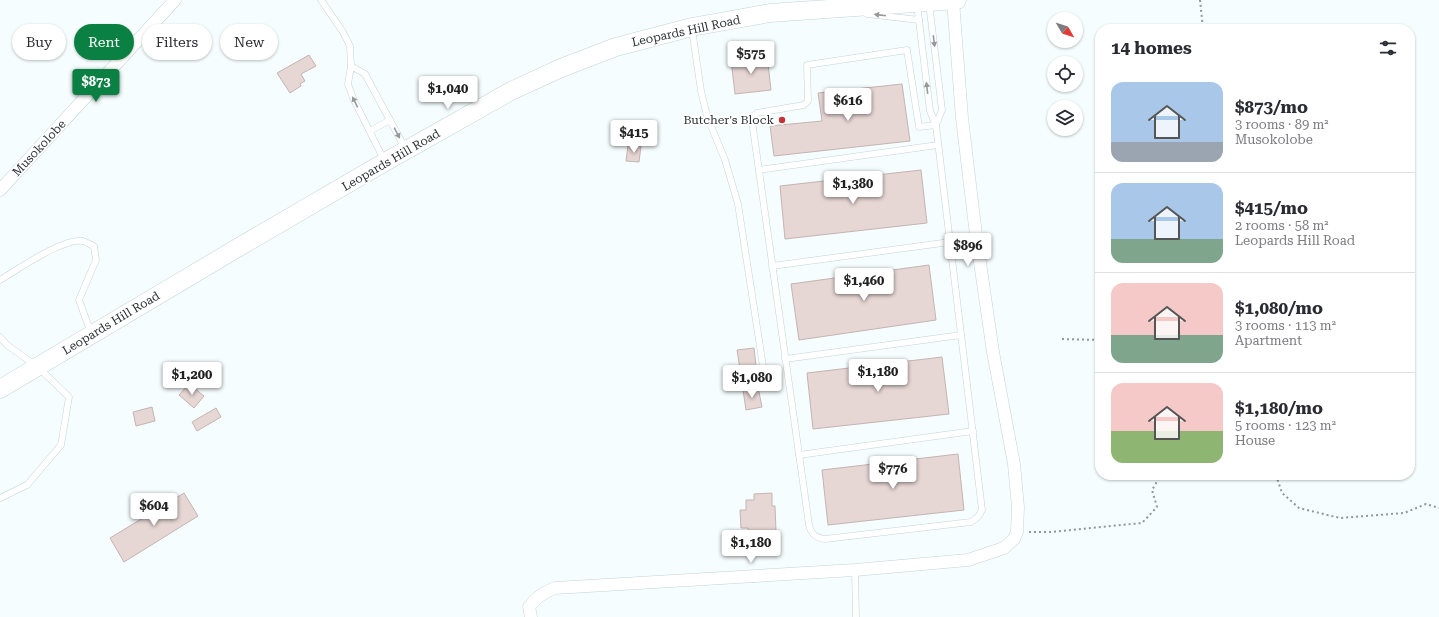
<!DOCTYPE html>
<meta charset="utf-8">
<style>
body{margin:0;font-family:"Roboto Serif",serif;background:#f7f7f7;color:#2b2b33;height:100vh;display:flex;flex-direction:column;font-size:15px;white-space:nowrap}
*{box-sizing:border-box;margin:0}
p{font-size:13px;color:#7c7c81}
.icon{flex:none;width:22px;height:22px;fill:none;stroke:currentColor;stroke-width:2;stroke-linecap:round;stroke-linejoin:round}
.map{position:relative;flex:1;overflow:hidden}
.drawer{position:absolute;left:1095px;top:24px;width:320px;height:456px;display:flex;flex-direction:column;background:#fff;border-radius:16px;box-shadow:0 1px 3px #0004}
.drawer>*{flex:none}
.top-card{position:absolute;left:12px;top:24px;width:380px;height:36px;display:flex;gap:8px}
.needle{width:26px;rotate:129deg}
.fabs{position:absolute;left:1047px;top:12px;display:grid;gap:8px}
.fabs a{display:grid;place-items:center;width:36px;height:36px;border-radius:50%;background:#fff;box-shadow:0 1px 3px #0004;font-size:20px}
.price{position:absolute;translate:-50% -34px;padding:0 9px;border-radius:4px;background:#fff;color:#222;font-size:13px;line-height:26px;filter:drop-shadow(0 1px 2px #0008)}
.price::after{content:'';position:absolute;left:50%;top:24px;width:12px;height:9px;margin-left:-6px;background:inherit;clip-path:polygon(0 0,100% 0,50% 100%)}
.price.current{background:#0b8043;color:#fff}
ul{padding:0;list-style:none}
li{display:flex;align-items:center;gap:12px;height:100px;padding:0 16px}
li+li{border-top:1px solid #e1e1e2}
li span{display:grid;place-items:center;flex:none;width:112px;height:80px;border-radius:12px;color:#555}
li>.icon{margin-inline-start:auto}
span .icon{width:48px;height:48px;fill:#fffc;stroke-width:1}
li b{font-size:17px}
h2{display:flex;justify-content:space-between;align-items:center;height:48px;padding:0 16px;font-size:17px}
.tag{padding:0 14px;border-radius:18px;background:#fff;box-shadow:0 1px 3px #0004;font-size:14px;line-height:36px}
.tag.current{background:#0b8043;color:#fff}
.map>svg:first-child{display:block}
</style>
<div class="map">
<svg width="1439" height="617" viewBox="0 0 1439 617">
<rect width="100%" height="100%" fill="#f6fdfe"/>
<g fill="#e6d6d4" stroke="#c4b4b2">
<path d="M309,55L316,66L301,74L305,81L300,84L301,86L290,93L277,73Z"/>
<path d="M767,55L771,90L735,94L731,60Z"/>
<path d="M902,84L910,141L774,156L770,126L822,121L818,93Z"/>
<path d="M628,145L641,146L639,162L626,161Z"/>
<path d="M921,170L927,223L785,239L780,186Z"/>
<path d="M929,265L936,320L799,340L791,284Z"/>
<path d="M754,348L756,366L740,369L737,350Z"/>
<path d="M942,357L949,414L813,429L807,373Z"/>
<path d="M189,384L204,396L194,408L179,395Z"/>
<path d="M758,387L762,407L746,410L743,390Z"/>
<path d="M152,407L155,421L136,426L133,412Z"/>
<path d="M216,408L221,417L197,431L192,422Z"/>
<path d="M958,454L964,510L828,525L822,470Z"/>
<path d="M184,493L198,516L124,562L110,538Z"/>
<path d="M772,493V506H775L776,531L748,532V528H741L740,510H746V500H754V494Z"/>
</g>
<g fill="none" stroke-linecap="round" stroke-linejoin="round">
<defs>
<g id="lane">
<path d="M321,0L343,32L350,46L351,66L348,84L353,98L384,160"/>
<path d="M929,3L942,110L936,125"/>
<path d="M917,4L930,111L936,125L982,510L978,517L971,522L825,539C816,538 811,534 809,525L752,121L753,116L757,113L804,105L808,101L807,65L907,50L919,127L936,125"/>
<path d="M867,14L919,20"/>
<path d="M692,29L701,91L707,116L725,160L738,204L763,366"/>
<path d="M351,66L365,74L406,150"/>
<path d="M370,131L390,120"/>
<path d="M759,170L938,145"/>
<path d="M772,266L950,242"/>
<path d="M0,280C17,270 64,237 83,241C86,242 91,245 94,246L96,260L79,300L91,333"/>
<path d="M0,337L7,345L38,367L69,397L61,445L27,485L0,498"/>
<path d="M785,359L961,335"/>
<path d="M799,455L973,431"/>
<path d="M855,570L856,617"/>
</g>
<g id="street">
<path d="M0,190L175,0"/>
<path d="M531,617L529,607C536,597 544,592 555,588L855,570L968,560L1004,548L1014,539L1017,532L1018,507L1014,464L993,352L976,235L962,118L953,1"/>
</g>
<path id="secondary" d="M0,389L239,247L385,162L511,91L561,68L616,47L692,27L770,13L957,0"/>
</defs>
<use href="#lane" stroke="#c3d3d6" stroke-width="7"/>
<use href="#street" stroke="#c3d3d6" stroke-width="13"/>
<use href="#secondary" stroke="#c3d3d6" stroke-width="19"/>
<g stroke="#909798" stroke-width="2" stroke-dasharray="2 3" stroke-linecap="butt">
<path d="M1200,0L1203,29"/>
<path d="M1062,339L1100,340"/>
<path d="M1276,475L1282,493L1299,508L1340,518L1404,513L1426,504L1439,508"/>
<path d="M1029,532H1051L1142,523L1157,507L1152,490L1161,475"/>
</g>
<use href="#lane" stroke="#fff" stroke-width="6"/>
<use href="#street" stroke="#fff" stroke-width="12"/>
<use href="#secondary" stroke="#fff" stroke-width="18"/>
</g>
<defs><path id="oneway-solid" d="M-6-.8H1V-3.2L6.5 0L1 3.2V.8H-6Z"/></defs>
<g fill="#969899">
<use href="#oneway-solid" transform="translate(880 15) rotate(-173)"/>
<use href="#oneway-solid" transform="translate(934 41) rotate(83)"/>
<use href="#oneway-solid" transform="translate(927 88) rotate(-97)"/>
<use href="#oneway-solid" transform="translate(355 102) rotate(-116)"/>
<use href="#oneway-solid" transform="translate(397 133) rotate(62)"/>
</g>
<circle fill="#c33339" stroke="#fff" stroke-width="1.5" cx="782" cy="120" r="4"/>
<g text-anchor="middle" stroke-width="3.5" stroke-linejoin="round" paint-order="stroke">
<g font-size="12" fill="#2c3233" stroke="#fff">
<text transform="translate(686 31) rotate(-12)" y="4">Leopards Hill Road</text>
<text transform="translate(39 148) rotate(-47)" y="4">Musokolobe</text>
<text transform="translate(391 160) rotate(-30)" y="4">Leopards Hill Road</text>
<text transform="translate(111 323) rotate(-31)" y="4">Leopards Hill Road</text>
</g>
<g font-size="12" fill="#2c3233" stroke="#fff" text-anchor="end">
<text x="774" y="124">Butcher's Block</text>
</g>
</g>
</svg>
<div class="fabs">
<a><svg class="needle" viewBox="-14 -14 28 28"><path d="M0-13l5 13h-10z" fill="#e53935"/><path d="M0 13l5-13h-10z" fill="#7c7c81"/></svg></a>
<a><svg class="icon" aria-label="locate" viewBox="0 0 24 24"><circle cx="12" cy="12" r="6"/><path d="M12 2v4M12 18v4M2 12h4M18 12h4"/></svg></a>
<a><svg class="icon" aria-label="layers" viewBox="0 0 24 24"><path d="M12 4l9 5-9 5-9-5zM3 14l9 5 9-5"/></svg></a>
</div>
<b class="price" style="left:751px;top:75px">$575</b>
<b class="price current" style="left:96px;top:103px">$873</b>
<b class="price" style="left:448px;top:110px">$1,040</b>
<b class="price" style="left:848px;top:122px">$616</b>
<b class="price" style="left:634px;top:154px">$415</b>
<b class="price" style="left:853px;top:205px">$1,380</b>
<b class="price" style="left:968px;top:267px">$896</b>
<b class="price" style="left:864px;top:302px">$1,460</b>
<b class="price" style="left:878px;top:393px">$1,180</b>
<b class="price" style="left:192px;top:396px">$1,200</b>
<b class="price" style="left:752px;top:399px">$1,080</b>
<b class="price" style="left:893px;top:490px">$776</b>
<b class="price" style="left:154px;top:527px">$604</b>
<b class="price" style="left:751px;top:564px">$1,180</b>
<div class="top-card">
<a class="tag">Buy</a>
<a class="tag current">Rent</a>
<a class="tag">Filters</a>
<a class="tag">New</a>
</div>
<section class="drawer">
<h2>14 homes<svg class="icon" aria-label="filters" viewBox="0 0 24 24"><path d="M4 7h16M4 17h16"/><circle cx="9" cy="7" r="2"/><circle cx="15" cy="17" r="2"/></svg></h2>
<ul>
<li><span style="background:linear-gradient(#a9c7e8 75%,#9aa5b1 0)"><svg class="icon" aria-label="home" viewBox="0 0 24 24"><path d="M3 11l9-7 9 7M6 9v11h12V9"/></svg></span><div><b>$873/mo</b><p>3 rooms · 89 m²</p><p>Musokolobe</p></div></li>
<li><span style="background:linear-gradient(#a9c7e8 70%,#7fa58c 0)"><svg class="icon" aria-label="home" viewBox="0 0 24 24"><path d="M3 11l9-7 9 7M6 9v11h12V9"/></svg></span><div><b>$415/mo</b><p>2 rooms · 58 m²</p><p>Leopards Hill Road</p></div></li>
<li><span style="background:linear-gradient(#f6c9c9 65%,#7fa58c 0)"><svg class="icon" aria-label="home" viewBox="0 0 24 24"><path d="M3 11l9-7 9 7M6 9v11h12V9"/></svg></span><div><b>$1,080/mo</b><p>3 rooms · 113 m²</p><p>Apartment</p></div></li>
<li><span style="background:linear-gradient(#f6c9c9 60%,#8fb573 0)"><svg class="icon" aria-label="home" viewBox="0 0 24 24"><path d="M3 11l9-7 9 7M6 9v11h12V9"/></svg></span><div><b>$1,180/mo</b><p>5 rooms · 123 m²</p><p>House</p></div></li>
</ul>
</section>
</div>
